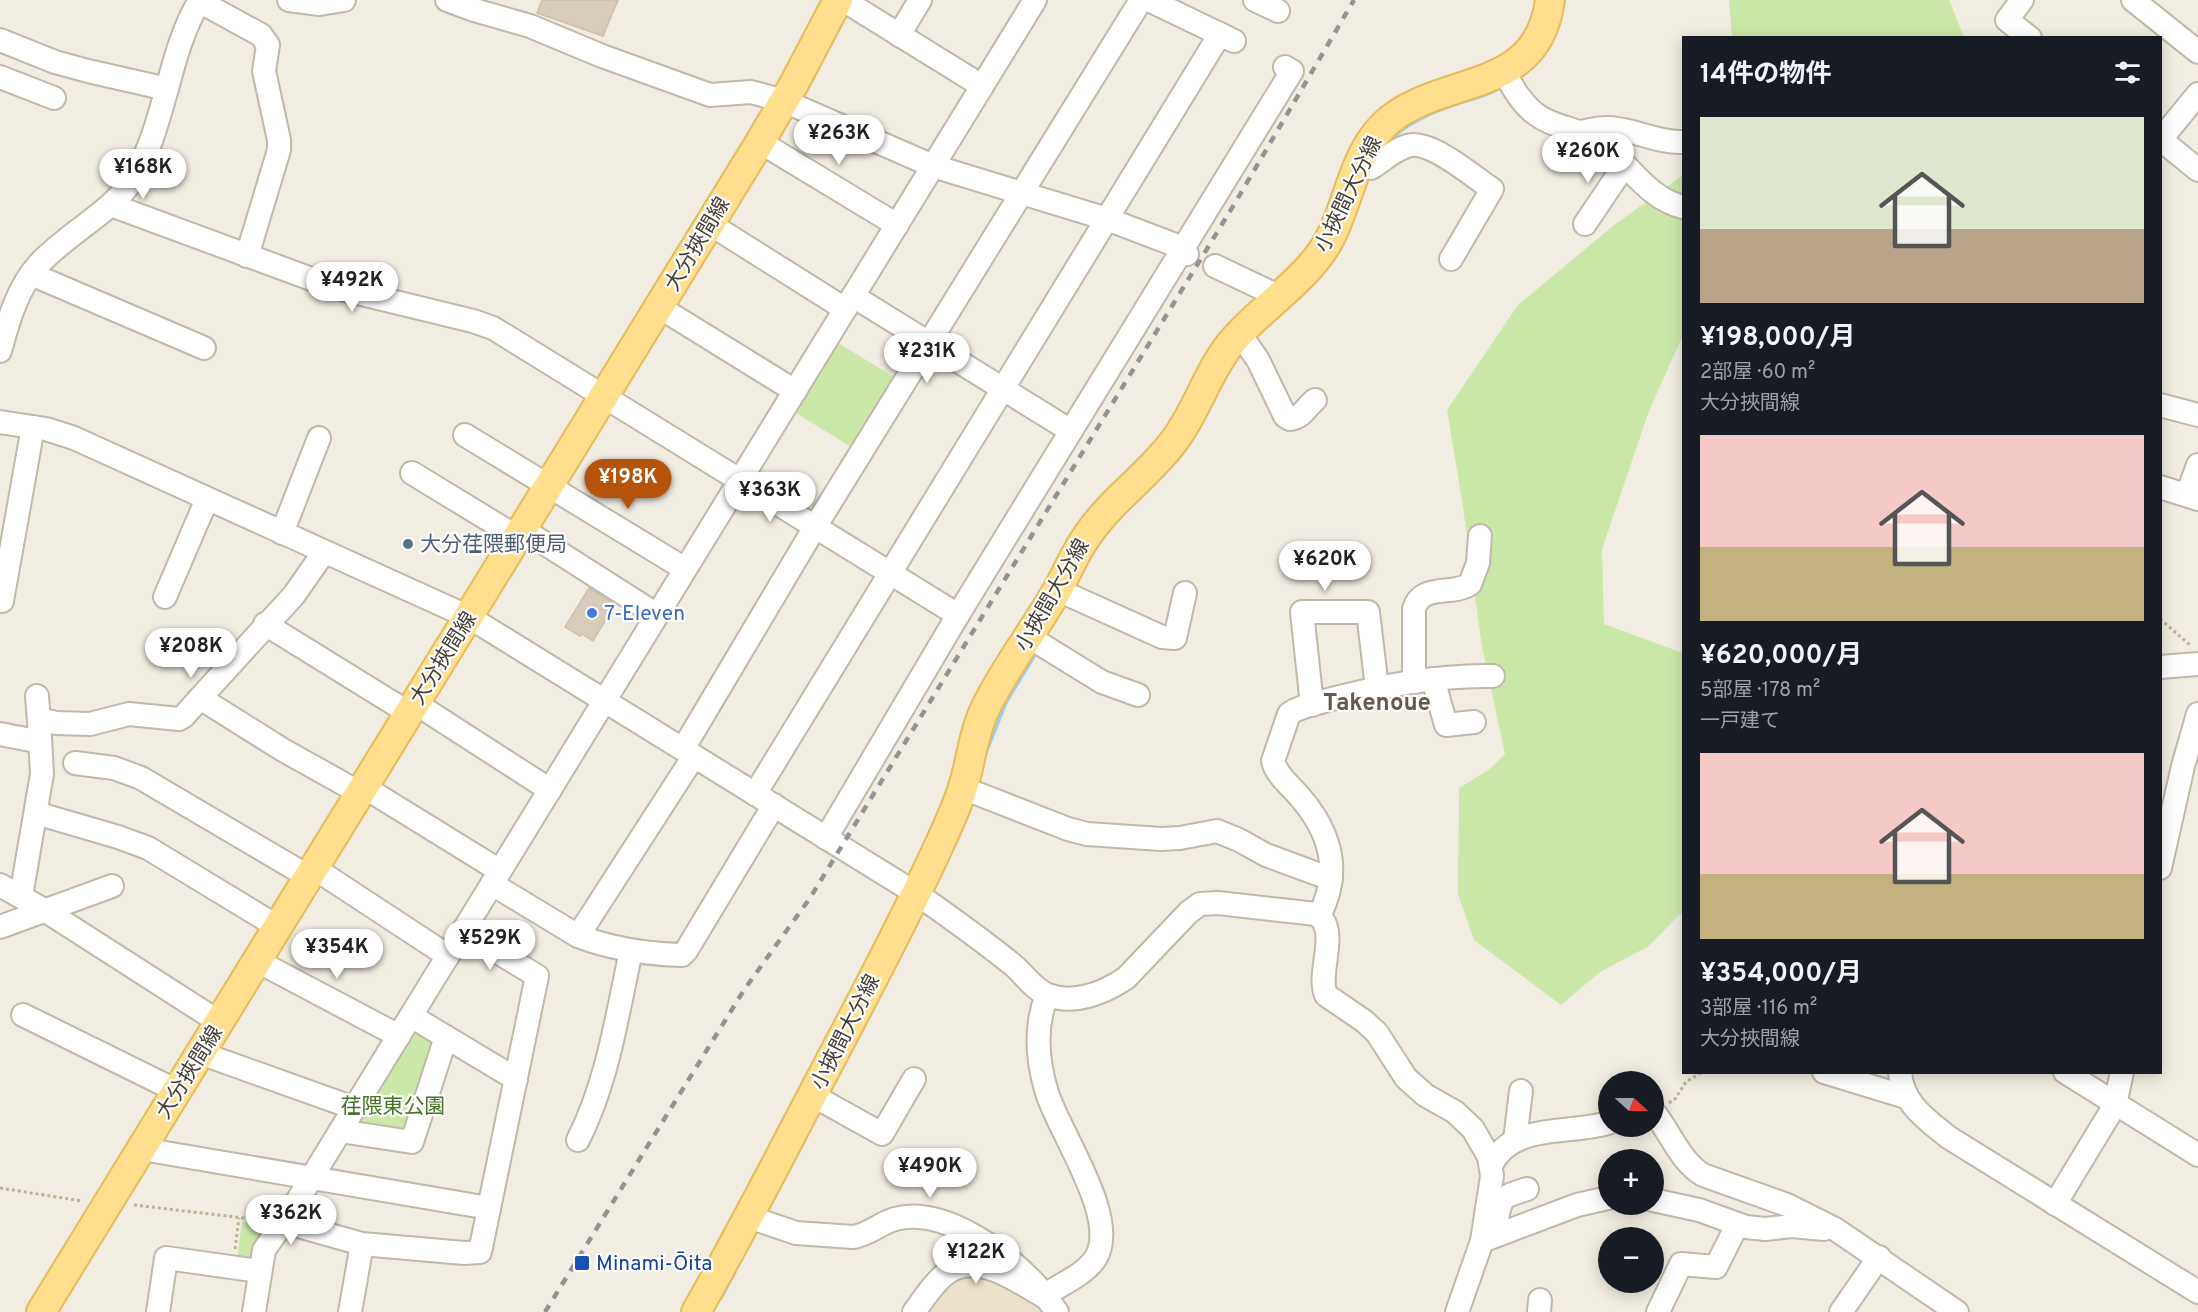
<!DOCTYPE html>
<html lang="ja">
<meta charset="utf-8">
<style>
body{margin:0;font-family:Overpass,"Noto Sans JP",sans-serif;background:#242831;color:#f1f3f6;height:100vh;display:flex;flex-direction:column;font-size:22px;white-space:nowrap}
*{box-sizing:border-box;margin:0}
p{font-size:20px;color:#9ea1a6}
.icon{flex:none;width:33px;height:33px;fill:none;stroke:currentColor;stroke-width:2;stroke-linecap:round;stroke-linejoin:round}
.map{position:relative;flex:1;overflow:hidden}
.panel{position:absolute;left:1682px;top:36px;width:480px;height:1038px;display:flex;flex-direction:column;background:#171b24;border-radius:0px;box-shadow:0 3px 15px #0003}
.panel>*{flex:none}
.needle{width:39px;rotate:111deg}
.controls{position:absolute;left:1598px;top:1071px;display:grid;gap:12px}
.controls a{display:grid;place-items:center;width:66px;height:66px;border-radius:50%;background:#171b24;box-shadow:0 3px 15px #0003;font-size:30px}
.price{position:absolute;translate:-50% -51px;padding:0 14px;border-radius:21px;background:#fff;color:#222;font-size:20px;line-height:39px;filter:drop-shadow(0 2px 3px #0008)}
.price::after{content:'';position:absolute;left:50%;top:36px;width:18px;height:14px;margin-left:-9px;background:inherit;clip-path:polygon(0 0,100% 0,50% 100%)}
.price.current{background:#b45309;color:#fff}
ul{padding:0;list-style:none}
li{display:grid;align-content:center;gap:12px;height:318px;padding:0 18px}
li span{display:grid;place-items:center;height:186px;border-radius:0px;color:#555}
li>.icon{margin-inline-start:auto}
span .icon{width:108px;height:108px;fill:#fffc;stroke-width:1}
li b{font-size:26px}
h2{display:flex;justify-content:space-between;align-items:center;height:72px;padding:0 18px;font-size:26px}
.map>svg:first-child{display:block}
</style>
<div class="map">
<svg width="2198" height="1312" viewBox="0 0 2198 1312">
<rect width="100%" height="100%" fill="#f2ede2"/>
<path fill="#ece2cc" d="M978,1270L1028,1299L1042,1312H921L935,1290Z"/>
<g fill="#cce8a9">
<path d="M1729,0H1949L1964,37H1732Z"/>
<path d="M1683,175V335L1649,411L1602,549L1604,624L1683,653V911L1649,946L1600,972L1561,1005L1474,940L1458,894L1459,788L1490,769L1505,754L1482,647L1463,507L1447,410L1518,305L1613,226Z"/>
<path d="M833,340L899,380L856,450L791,410Z"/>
<path d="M411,1028L438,1038L412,1131L356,1128L366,1100Z"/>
<path d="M242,1222L269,1224L255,1253L247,1261L237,1260Z"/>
</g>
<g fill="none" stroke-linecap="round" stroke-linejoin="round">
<g stroke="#9ccff1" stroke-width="5">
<path d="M1538,60L1543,55L1549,43"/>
<path d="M1394,135C1412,120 1435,110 1457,103C1473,98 1487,95 1502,86"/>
<path d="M987,748L1005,703L1037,650"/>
<path d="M720,1298L734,1272"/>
</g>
</g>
<g fill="#d7cbbb" stroke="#cec0ab" stroke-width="1.5">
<path d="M542,0H618L603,36L537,13Z"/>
<path d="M589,588L615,604L593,641L582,634L580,636L565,627Z"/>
</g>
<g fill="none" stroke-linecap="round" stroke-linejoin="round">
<defs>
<g id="minor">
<path d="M289,0L320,4L344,0"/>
<path d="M447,0L474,10L530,26L602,56L710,95L751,92L784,101L933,166L1107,219L1183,248L1187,254"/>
<path d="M843,0L982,86"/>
<path d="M1149,0L1234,41"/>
<path d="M1255,0L1278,11"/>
<path d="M2022,0L2007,20L2030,38"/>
<path d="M2133,0L2198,52"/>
<path d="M199,1L261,35L268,45L264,71L279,140V150L247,256"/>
<path d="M899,35L920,0"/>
<path d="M0,40L55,62L88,71L167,89"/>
<path d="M1503,70C1512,86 1519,100 1533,112C1552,128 1579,128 1600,142C1629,163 1646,198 1683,207"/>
<path d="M0,77L54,98"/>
<path d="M1579,132C1592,130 1605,126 1617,129C1640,132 1660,143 1683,142"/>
<path d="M2160,139L2198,170"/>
<path d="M2161,139L2198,94"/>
<path d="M760,142L897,225"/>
<path d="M1358,166L1371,168C1382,161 1394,150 1407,146C1429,138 1473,177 1492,189L1451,259"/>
<path d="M111,205L333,287L473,321L493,328L958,615"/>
<path d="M710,224L845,309"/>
<path d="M1585,224L1624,166"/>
<path d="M1215,266L1278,296"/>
<path d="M31,274L204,348"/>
<path d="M853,296L1071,431"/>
<path d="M659,307L795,391"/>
<path d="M1240,334L1258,360L1285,416L1290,419C1302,418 1306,407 1315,400"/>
<path d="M0,351C8,321 18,287 39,264C51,251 66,240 80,229C97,216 115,203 128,186C166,132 166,56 200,0"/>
<path d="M2160,405L2198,415"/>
<path d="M0,422L46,429L74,438L469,617L917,894C950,917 982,940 1013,965C1024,974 1034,990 1048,995C1074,1005 1104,993 1126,978L1189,912L1200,904L1218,903L1316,914C1341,929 1316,973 1326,995L1364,1021L1377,1033L1406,1078L1425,1095L1455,1112L1473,1129L1489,1157L1492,1176L1482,1241L1457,1312"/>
<path d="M465,435L685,569"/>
<path d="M412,473L517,537"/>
<path d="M2160,487L2198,499"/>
<path d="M2187,495L2198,465"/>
<path d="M522,529L657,615"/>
<path d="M282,533L319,438"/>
<path d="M1058,590L1162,637L1175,638L1185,593"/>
<path d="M165,597L207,499"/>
<path d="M2,601L33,427"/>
<path d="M265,624L409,713"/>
<path d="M1029,637L1102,682L1138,695"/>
<path d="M2160,667L2198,664"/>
<path d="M1433,679L1446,725L1474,722"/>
<path d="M1414,682V609C1421,583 1453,596 1470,584L1478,563L1480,536"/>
<path d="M37,696L39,722"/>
<path d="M200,698L294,595L324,552"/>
<path d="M415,703L550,790"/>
<path d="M1312,705L1302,612H1368L1377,688"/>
<path d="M0,734L36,741L40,738L39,722L44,720L56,723L90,724L129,714L179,719L184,716L200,698L283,750L360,793"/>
<path d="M683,749L815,527L1141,0"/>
<path d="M75,763L114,768L141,778L309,877"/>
<path d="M364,787L500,871"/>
<path d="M963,788L1068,829L1087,834L1161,839L1180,838L1217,831L1239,840L1266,855L1331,879"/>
<path d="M755,794L1220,34"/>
<path d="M36,813L118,837L148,848L278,927"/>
<path d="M826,838L958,615L1292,71L1285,67"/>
<path d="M314,868L448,956"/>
<path d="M2160,868L2183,766L2198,714"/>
<path d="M492,884L578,936C612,949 646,954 682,955L686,951L774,805"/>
<path d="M0,885L46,911L219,1022"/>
<path d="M21,896L42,774L40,738"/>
<path d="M1319,916C1342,872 1331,833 1300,797C1290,785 1276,775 1273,761L1289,714C1300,706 1315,704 1328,700C1382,686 1436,675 1493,676"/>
<path d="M0,927L112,886"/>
<path d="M578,936L694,756"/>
<path d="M257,961L399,1036"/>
<path d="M23,1015L177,1091"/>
<path d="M411,1016L516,1079"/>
<path d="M200,1053L354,1108"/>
<path d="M1824,1072L1906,1097"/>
<path d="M1900,1072C1902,1103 1926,1119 1948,1137L2198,1292"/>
<path d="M2065,1072L2198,1155"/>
<path d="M812,1095L882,1134L914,1079"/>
<path d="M1653,1111C1671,1133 1679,1160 1703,1175L1787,1205L1835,1229L1957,1312"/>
<path d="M340,1131L412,1142L446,1037"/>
<path d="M578,1140C608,1081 617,1015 631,951"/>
<path d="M1515,1140L1521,1091"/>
<path d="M142,1149L489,1208"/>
<path d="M1491,1165C1513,1122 1568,1135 1608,1123"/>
<path d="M1653,1200L1699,1210L1746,1227L1765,1229L1792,1226L1824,1229"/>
<path d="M2055,1204L2115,1105L2122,1072"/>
<path d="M749,1217L796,1233L853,1237C869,1235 880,1223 895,1219C942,1206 1004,1251 1034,1283C1042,1291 1050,1303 1057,1312"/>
<path d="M284,1222L362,1244L464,1253L480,1252L537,976L463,931"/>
<path d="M1496,1223C1502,1195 1500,1198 1527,1189"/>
<path d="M1482,1241L1577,1205L1608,1198"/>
<path d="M158,1312L166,1258L259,1271"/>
<path d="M254,1312L264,1250L288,1216L1035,0"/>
<path d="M350,1312L362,1244"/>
<path d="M914,1312C923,1300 932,1285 944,1275C975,1250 1014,1279 1043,1296C1060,1285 1084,1275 1095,1259C1121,1220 1060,1134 1047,1093C1037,1060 1034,1027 1047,995"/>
<path d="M1539,1312L1540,1300"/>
<path d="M1658,1312L1681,1264L1716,1267L1737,1225"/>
<path d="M1841,1312L1879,1257"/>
</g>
<g id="major">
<path d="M41,1312L760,142L794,84L838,0"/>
<path d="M696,1312C743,1230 785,1146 829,1063C865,994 902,925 935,854C945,832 956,810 963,787C971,762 973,734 985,709C1003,671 1030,636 1052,599C1065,579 1073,555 1087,536C1111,500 1149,475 1174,441C1197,411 1207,373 1231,343C1260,308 1310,278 1330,238C1351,198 1354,147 1392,118C1449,75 1538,93 1550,0"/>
</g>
</defs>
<use href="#minor" stroke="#c0b8a8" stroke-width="26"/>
<use href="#major" stroke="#e6bc5c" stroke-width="32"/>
<g stroke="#bfb196" stroke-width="3" stroke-dasharray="3 3" stroke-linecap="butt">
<path d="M2160,619L2190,645"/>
<path d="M1669,1103L1675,1099L1686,1082L1702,1072"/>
<path d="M0,1188L82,1201"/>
<path d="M134,1205L261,1220"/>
<path d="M235,1249L239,1218"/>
</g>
<use href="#minor" stroke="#fff" stroke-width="22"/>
<use href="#major" stroke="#ffde8e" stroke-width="28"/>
<path stroke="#939393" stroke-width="4.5" stroke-dasharray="8 8" stroke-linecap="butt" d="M545,1312L744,990L810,898L1235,203L1354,0"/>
</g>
<circle fill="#5c6f8a" stroke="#fff" stroke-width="2" cx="408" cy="544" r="6"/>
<circle fill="#3f7fe0" stroke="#fff" stroke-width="2" cx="592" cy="613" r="6"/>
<rect fill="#1a4fb4" stroke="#fff" stroke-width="2" x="574" y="1255" width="16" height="16" rx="3"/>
<g text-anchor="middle" stroke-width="4.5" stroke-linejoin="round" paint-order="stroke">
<g font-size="21" fill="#433d33" stroke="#fff">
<text transform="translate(1348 194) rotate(-64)" y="7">小挾間大分線</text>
<text transform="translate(697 244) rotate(-59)" y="7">大分挾間線</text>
<text transform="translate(1052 595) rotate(-60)" y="7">小挾間大分線</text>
<text transform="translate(443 658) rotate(-58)" y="7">大分挾間線</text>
<text transform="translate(845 1032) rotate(-63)" y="7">小挾間大分線</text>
<text transform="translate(189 1072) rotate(-58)" y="7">大分挾間線</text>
</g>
<g font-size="21" fill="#4e5e75" stroke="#fff" text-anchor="start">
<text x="420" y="551">大分荏隈郵便局</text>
</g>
<g font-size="21" fill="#366cbe" stroke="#fff" text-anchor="start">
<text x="604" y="620">7-Eleven</text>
</g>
<g font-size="21" fill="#447626" stroke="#fff">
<text x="393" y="1113">荏隈東公園</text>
</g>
<g font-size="21" fill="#164399" stroke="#fff" text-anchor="start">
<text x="596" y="1270">Minami-Ōita</text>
</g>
<g font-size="24" font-weight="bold" fill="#665b4a" stroke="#fff">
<text x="1377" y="710">Takenoue</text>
</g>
</g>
</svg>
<div class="controls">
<a><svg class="needle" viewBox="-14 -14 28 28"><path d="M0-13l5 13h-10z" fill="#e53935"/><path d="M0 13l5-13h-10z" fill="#9ea1a6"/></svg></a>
<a>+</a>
<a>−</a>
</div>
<b class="price" style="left:839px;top:166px">¥263K</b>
<b class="price" style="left:1588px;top:184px">¥260K</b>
<b class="price" style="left:143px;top:200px">¥168K</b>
<b class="price" style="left:352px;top:313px">¥492K</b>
<b class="price" style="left:927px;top:384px">¥231K</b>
<b class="price current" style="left:628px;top:510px">¥198K</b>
<b class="price" style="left:770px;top:523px">¥363K</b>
<b class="price" style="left:1325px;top:592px">¥620K</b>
<b class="price" style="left:191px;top:679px">¥208K</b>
<b class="price" style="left:490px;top:971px">¥529K</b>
<b class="price" style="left:337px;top:980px">¥354K</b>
<b class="price" style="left:930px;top:1199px">¥490K</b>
<b class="price" style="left:291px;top:1246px">¥362K</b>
<b class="price" style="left:976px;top:1285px">¥122K</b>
<section class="panel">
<h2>14件の物件<svg class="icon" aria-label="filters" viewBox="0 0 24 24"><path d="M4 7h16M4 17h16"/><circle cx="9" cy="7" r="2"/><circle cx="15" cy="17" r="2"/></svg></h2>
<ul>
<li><span style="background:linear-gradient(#dfe7d0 60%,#b9a48a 0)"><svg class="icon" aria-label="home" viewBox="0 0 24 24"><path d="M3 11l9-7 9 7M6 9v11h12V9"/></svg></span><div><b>¥198,000/月</b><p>2部屋 · 60 m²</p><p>大分挾間線</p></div></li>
<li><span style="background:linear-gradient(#f6c9c9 60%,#c2b280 0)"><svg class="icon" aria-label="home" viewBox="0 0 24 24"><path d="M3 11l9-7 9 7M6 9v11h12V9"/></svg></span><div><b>¥620,000/月</b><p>5部屋 · 178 m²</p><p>一戸建て</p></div></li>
<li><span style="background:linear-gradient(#f6c9c9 65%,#c2b280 0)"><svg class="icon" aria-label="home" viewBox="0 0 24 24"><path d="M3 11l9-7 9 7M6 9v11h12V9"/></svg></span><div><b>¥354,000/月</b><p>3部屋 · 116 m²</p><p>大分挾間線</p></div></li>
</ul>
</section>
</div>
